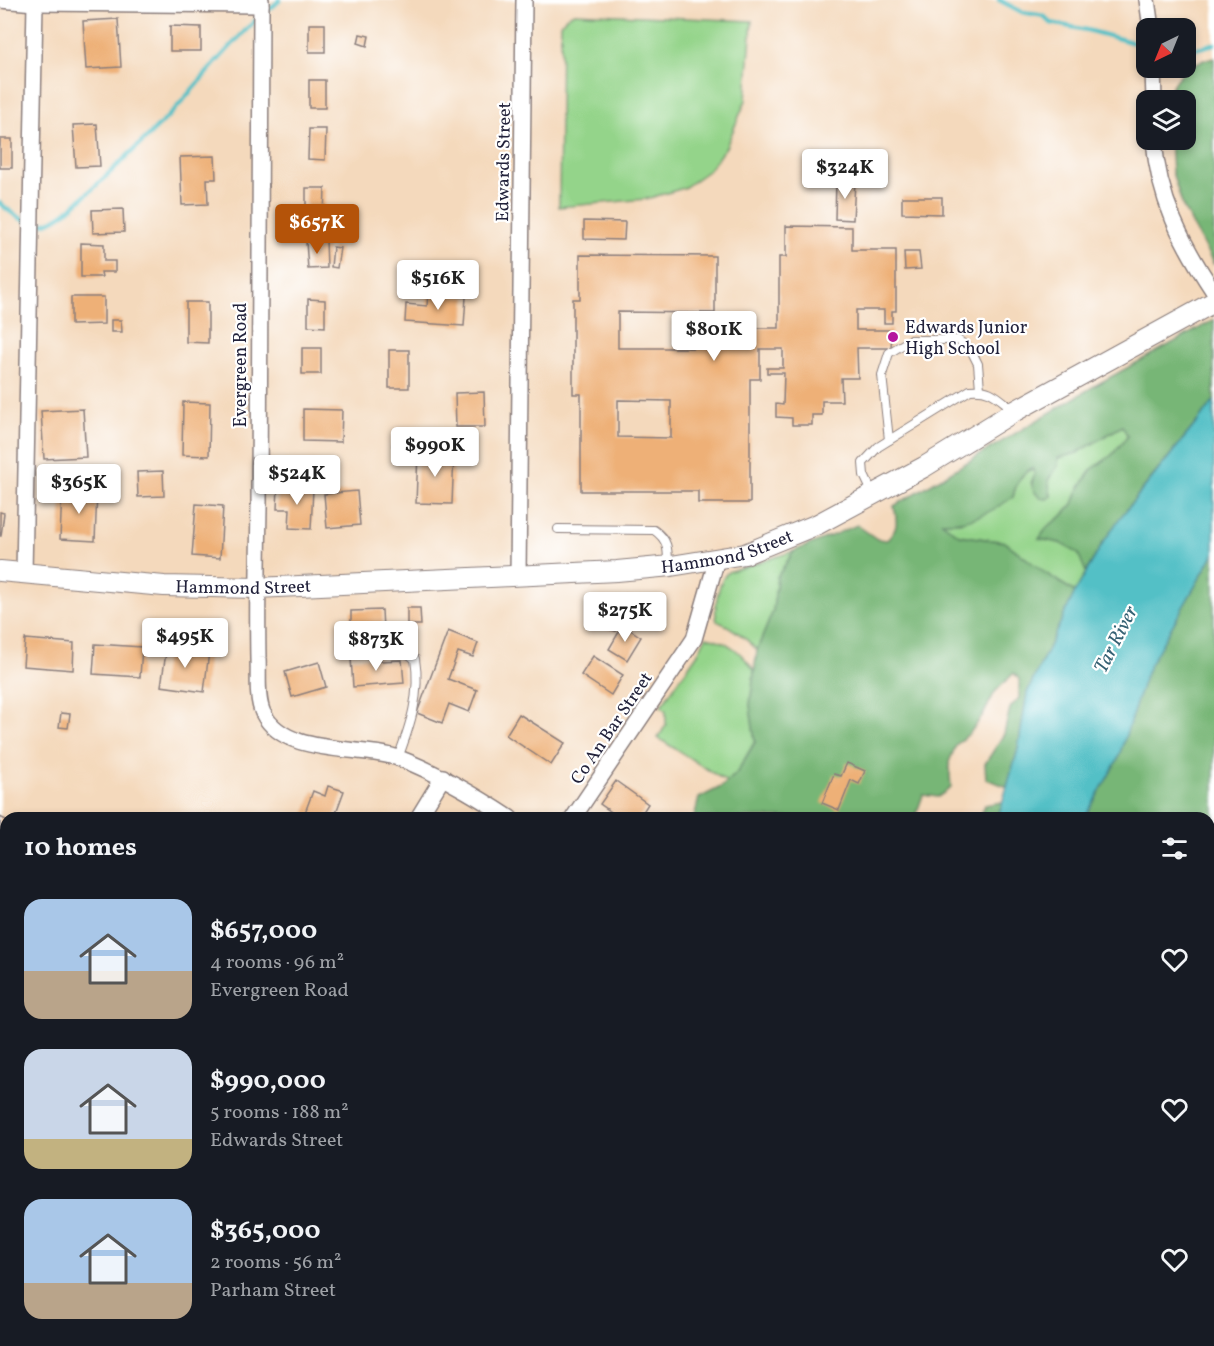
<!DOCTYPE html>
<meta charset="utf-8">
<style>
body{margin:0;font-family:Vollkorn,serif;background:#20242c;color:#f1f3f6;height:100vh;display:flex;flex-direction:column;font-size:22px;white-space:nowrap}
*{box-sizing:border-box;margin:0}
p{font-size:20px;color:#9ea1a6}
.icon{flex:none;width:33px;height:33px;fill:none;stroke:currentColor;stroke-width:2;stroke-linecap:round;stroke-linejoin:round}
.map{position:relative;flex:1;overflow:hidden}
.side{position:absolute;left:0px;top:812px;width:1215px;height:536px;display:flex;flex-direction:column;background:#171b24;border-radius:18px 18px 0 0;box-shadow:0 3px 9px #0003}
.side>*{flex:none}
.needle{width:39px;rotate:223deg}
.controls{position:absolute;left:1136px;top:18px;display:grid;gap:12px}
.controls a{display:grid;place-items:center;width:60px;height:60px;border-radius:12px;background:#171b24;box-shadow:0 3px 9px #0003;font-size:30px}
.price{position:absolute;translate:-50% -51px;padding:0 14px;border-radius:6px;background:#fff;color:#222;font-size:20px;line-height:39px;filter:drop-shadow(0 2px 3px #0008)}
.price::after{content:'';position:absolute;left:50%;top:36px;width:18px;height:14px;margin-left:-9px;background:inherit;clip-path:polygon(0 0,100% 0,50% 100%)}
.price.selected{background:#b45309;color:#fff}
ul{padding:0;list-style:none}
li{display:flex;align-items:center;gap:18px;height:150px;padding:0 24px}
li span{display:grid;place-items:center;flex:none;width:168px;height:120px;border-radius:18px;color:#555}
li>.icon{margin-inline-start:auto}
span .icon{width:72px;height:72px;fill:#fffc;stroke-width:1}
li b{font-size:26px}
h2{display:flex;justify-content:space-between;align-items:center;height:72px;padding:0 24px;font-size:26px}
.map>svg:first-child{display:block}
</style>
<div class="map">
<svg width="1214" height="1346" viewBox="0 0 1214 1346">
<rect width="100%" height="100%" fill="#fff"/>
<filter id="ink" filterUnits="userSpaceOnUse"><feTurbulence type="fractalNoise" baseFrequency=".0167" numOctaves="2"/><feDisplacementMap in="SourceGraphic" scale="12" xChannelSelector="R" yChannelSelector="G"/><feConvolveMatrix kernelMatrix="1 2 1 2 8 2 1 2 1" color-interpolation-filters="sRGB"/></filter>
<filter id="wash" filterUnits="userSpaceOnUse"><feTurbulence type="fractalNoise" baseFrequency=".008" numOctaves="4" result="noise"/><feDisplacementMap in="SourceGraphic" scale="24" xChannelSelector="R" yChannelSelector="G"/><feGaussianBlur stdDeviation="1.35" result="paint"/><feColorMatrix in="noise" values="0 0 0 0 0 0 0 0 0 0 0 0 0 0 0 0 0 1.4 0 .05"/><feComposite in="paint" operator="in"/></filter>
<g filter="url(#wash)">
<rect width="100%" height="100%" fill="#f4d9bc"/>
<g fill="#94d48a" stroke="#5b7b62" stroke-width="1.5">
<path d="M574,13L752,21L746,100L726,147L708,171L684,188L646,199L559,207L561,24L566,17Z"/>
<path d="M1122,426L1128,435L1112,455L1091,470L1078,491L1073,504L1061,517L1047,527L1040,539L1060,543L1079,553L1086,572L1075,592L1045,573L1005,542L959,535L941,522H960L1013,497C1016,483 1020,475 1033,468L1035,474L1031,483L1051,496L1048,480L1058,466V458L1077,453Z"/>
<path d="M794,551L777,577L773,611L757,650C746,638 732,627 717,621C713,609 719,579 728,572Z"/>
<path d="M706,637C729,641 741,652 754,670L750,705L755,741L736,774L727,782L658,738L666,725V711L661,706L698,653Z"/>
<path d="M511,1341H581L580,1346H510Z"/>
</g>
<g fill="#77b676" stroke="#4c6c58" stroke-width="1.5">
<path d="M1214,57V265L1183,207L1172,172L1170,140H1185V100H1169C1168,78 1194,61 1214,57Z"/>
<path d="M1214,320V401L1133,501L1103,543L1086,572L1078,553L1060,543L1039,539L1047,527L1061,517L1073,504L1078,491L1091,470L1112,455L1128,436L1122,426L1077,453L1058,458V466L1048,480L1051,496L1047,499L1040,498C1031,489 1030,485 1035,474L1032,468C1020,475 1016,483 1013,497C990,513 971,523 942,522L959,535L1005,542L1045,573L1075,592L1027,693L1018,749L1008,787L986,779L985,764L1004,734L1010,708L1019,698V679L1014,673L995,692L983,715L970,733L956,745L949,762L951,788L938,797L923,795L916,815L920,817L694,818L699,798L721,787L736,774L755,742L750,705L757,650L773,611L777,577L794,551L857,525L877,539L887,540C899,528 897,522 894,506L1096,385Z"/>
<path d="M1214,553V1346H903L905,1341H1209V818L1085,817L1118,759L1147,670Z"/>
<path d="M1003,802L998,817L978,818L985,805Z"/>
<path d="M268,1341H305L302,1346H269Z"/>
<path d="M383,1341H511L510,1346H383Z"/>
<path d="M581,1341H810L806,1346H580Z"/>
</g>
<g fill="#52c0c6" stroke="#3a7180" stroke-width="1.5">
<path d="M1214,401V553L1147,670L1118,759L1085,817H998L1018,749L1027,693L1075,592L1103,543L1119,519Z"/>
<path d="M810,1341H905L903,1346H806Z"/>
</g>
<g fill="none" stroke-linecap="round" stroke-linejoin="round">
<g stroke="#52c0c6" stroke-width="4.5">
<path d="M999,0L1022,12L1044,16L1051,23L1087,30L1146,46"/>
<path d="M265,13L280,0"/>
<path d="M1185,48L1194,49L1214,44"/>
<path d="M0,203C12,214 32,229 49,222C66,215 89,192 103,179C128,155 155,131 179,105C205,75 227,48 256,20"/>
<path d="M1078,1341L1083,1346"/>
</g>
</g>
<g id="blocks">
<g fill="#eeb077" fill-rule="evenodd">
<path d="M118,19L121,67L86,69L83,21Z"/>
<rect x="309" y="24" width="16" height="28"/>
<path d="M170,26L201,27V51H170Z"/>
<path d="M360,34L369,36L367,46L358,43Z"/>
<rect x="309" y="80" width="16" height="28"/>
<path d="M97,124L100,166L76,167L73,125Z"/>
<path d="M309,129H326L325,160L308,159Z"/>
<rect x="0" y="139" width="12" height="29"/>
<path d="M215,156L216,179H207L208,204L182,205L180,157Z"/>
<path d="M836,180L855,181L853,220L835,219Z"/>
<path d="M306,188H325L324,215L306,214Z"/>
<path d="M902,197H942V214L902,213Z"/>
<path d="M123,209L124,232L93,233L92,210Z"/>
<path d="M584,221L625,222L624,240L584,239Z"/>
<path d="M786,226L852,227V250H896V311H892V323H884V310H856V330H892L891,348H857L858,378H841L842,401H822V415H812V425H792V418L776,417V404L783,405L784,373H767V368H783V349H760V379H750V503H698V491H581V394H573V299H580V255L715,256V313L618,312V348H693V323H746L745,328H779V257H786ZM618,400L671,401V438L618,437Z"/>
<path d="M326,240L327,268L308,269L306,242Z"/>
<path d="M81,243L104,244V261H115V272H101L102,277H81Z"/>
<path d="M333,247L340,248L337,268L331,267Z"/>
<path d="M904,252H919L921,269L905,270Z"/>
<path d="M428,294L466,297L464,326L405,322L406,304L427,306Z"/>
<path d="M71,297H104V324L71,325Z"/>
<path d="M308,299L325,300V327L308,326Z"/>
<path d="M186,302H208V343L186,342Z"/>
<path d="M111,320H121L122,332H111Z"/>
<rect x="302" y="348" width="19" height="26"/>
<rect x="389" y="350" width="20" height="38"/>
<path d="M484,392L485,427H456L455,393Z"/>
<path d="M183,402L210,403L209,456L182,455Z"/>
<path d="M83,409L86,457L44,459L41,411Z"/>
<path d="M303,409L342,410L341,442L303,441Z"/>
<path d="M394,431L405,432L403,447L392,446Z"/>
<path d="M418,452L454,454L452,504L416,503Z"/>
<path d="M163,471L164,496L138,497L137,472Z"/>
<path d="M278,487L313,489L311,529L289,528L290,509H277Z"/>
<path d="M62,490L97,491L95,541L60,539Z"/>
<path d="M357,491L360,525L327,528L324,494Z"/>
<path d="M196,504L223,506L220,558L192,556Z"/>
<path d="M0,512L4,513L1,536H0Z"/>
<path d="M626,597L654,600L652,623L623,620Z"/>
<path d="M407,608H420L421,625H407Z"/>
<path d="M382,610L383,629L351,630V611Z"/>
<path d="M606,621L618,625L616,631L604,628Z"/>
<path d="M623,625L641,637L627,660L609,649Z"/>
<path d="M448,631L478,643L473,657L458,652L448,679L477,690L469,712L449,704L442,723L417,713Z"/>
<path d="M25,639L74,643L73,670L23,666Z"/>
<path d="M95,644L142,647L140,677L93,674Z"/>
<path d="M167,646L209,652L204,692L161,686Z"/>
<path d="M593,656L623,675L611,695L581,675Z"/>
<path d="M380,657L381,661L402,660L404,683L353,687L351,658Z"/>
<path d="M319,662L326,687L292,697L285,672Z"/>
<path d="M61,713L70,714L68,728L59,727Z"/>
<path d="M519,714L565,743L551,765L506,735Z"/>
<path d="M847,763L865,771L859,784L851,780L839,810L822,803L834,774L841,776Z"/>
<path d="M616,781L648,804L639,818H620L600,804Z"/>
<path d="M328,786L344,791L334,818H303L313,791L325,796Z"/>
<path d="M0,817L6,820V897L0,895Z"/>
<path d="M0,1032L6,1034V1057L0,1055Z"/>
<path d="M6,1207V1222L1,1220Z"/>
<path d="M339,1341H359V1346H338Z"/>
</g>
</g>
</g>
<g filter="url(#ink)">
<use href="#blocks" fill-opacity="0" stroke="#8b7e7c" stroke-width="1.5"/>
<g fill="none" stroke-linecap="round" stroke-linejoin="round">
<defs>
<g id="service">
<path d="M889,440L882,375L889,353L910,340H958L971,350L978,364L980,389"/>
<path d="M873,494L864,475L863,463L878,447L970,390C991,388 997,397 1013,409"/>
<path d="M558,529L654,530C668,540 668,548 668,565"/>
<path d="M369,648L406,652L415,659C421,694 410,726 398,758"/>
</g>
<g id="minor">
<path d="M0,0L35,3L261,5"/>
<path d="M261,0L259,508C258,558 257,608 258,658C259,675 256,698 263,713C286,758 361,744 401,759C440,774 475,795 510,818"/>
<path d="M1147,0L1151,28"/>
<path d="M1153,68L1154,100"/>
<path d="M1154,140C1158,198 1182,244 1214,292"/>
<path d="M24,573L35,3"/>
<path d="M518,576L524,0"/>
<path d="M418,818L443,777"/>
<path d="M573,818L694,639L717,559"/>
<path d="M0,965L6,967"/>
<path d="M0,1289L6,1291"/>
<path d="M129,1341L142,1346"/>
<path d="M256,1346V1341"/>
</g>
<g id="tertiary">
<path id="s1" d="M0,571L164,586L257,588L617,571L671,566L745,554L818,524L924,467L1015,411L1214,302"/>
</g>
</defs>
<use href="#service" stroke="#8b7e7c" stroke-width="10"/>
<use href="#minor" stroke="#8b7e7c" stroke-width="18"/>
<use href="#tertiary" stroke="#8b7e7c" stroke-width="22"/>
<use href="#service" stroke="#fff" stroke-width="8"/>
<use href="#minor" stroke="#fff" stroke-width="15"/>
<use href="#tertiary" stroke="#fff" stroke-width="20"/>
</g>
</g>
<circle fill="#b5179e" stroke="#fff" stroke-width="2" cx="893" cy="337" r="6"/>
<g text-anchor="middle" stroke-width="4.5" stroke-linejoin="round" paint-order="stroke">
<g font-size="18" fill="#22223b" stroke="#fff">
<text transform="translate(503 162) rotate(-89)" y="6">Edwards Street</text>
<text transform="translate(240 365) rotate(-90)" y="6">Evergreen Road</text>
<text dy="6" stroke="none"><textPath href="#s1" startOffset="730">Hammond Street</textPath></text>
<text dy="6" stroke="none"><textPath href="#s1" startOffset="244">Hammond Street</textPath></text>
<text transform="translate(611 728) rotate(-56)" y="6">Co An Bar Street</text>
</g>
<g font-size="18" fill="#22223b" stroke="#fff" text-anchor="start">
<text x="905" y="333">Edwards Junior<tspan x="905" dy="21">High School</tspan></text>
</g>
<g font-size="20" font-style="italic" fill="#356173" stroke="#fff">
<text transform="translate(1115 639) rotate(-63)" y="7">Tar River</text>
</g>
</g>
</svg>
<div class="controls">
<a><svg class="needle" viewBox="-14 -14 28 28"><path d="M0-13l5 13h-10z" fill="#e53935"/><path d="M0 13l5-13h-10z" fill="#9ea1a6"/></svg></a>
<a><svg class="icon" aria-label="layers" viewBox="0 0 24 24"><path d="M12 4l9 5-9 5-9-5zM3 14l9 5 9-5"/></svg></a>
</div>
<b class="price" style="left:845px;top:200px">$324K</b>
<b class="price selected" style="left:317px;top:255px">$657K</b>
<b class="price" style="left:438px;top:311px">$516K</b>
<b class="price" style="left:714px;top:362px">$801K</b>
<b class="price" style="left:435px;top:478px">$990K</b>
<b class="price" style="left:297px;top:506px">$524K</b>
<b class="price" style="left:79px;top:515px">$365K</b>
<b class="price" style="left:625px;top:643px">$275K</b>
<b class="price" style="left:185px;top:669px">$495K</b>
<b class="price" style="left:376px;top:672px">$873K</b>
<section class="side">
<h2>10 homes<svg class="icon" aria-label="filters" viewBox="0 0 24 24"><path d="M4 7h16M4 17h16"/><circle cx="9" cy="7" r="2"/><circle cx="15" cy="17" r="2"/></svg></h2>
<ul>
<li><span style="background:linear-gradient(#a9c7e8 60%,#b9a48a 0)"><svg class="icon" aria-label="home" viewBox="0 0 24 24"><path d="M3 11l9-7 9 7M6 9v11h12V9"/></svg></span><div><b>$657,000</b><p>4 rooms · 96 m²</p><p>Evergreen Road</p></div><svg class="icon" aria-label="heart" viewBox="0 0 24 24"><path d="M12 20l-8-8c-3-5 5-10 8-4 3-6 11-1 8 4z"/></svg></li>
<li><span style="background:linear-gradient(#c9d6e8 75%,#c2b280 0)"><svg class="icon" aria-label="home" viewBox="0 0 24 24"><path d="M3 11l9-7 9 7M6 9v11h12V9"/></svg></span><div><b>$990,000</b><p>5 rooms · 188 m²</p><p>Edwards Street</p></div><svg class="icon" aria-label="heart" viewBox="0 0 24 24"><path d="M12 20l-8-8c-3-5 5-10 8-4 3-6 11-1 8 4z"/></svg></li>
<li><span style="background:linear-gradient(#a9c7e8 70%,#b9a48a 0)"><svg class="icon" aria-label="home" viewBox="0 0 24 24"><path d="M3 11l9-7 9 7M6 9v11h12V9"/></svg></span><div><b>$365,000</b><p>2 rooms · 56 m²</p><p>Parham Street</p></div><svg class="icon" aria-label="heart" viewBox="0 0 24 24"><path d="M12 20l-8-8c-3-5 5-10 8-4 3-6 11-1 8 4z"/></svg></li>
</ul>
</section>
</div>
